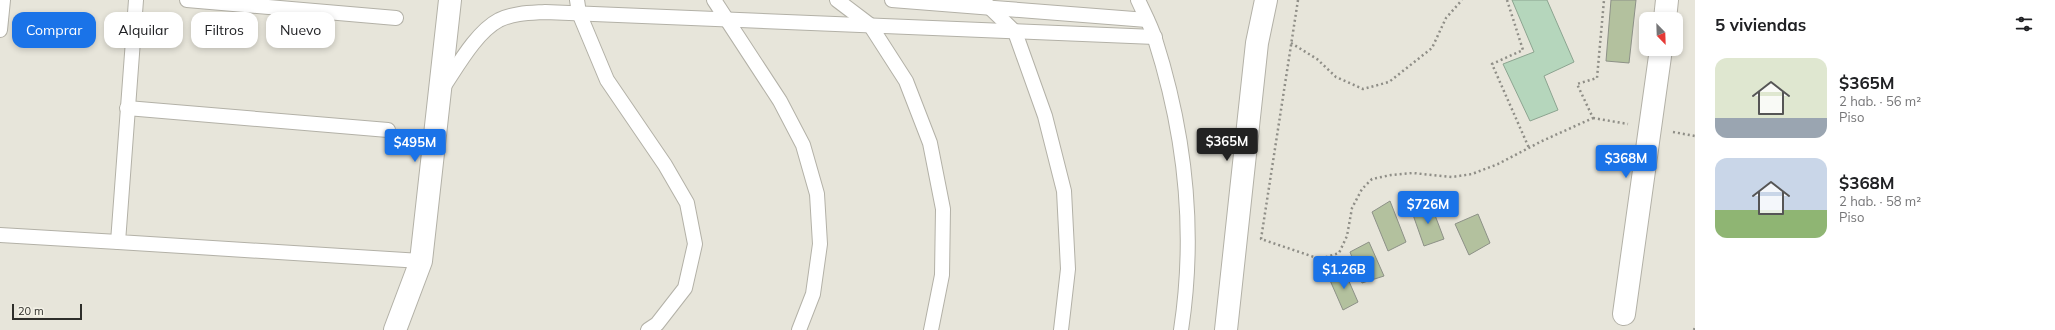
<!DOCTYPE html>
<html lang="es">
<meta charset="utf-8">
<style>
body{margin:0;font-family:Mulish,sans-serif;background:#f6f6f6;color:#202124;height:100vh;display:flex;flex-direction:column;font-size:15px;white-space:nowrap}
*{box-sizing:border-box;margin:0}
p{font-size:13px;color:#757577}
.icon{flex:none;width:22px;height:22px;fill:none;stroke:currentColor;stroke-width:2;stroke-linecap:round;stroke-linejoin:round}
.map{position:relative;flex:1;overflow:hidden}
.details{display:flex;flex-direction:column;background:#fff;width:360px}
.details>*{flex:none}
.hud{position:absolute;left:12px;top:12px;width:380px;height:36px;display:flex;gap:8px}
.needle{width:26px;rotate:157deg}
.buttons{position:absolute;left:1639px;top:12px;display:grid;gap:8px}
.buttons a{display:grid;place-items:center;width:44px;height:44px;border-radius:8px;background:#fff;box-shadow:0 2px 6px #0003;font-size:20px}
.scale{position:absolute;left:12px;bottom:10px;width:70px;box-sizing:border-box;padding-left:4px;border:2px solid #2e2e2a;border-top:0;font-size:11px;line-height:14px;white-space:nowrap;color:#2e2e2a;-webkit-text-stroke:3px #f4f2e7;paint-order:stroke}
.price{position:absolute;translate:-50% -34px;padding:0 9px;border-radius:4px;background:#1a73e8;color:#fff;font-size:13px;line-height:26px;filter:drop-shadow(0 1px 2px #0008)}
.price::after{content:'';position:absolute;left:50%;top:24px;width:12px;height:9px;margin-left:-6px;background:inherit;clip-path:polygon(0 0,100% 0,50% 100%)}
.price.selected{background:#222;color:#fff}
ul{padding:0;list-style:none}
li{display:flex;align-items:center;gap:12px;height:100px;padding:0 20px}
li span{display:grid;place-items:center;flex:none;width:112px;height:80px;border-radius:12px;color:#555}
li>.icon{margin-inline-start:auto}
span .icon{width:48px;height:48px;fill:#fffc;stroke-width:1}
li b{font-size:17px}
h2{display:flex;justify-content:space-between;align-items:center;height:48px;padding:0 20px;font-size:17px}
.chip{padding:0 14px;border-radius:12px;background:#fff;box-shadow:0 2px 6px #0003;font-size:14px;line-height:36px}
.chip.selected{background:#1a73e8;color:#fff}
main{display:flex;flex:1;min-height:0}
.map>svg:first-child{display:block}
</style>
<main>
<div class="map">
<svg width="1695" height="330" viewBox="0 0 1695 330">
<rect width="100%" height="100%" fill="#e7e5da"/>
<path fill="#b5d6bc" stroke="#8ca490" d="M1512,0H1547L1574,62L1544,76L1558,110L1530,121L1503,64L1534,52Z"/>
<g fill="#b3c19e" stroke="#8d9187">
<path d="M1611,0H1636L1629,63L1606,61Z"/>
<path d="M1390,201L1406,242L1388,251L1372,212Z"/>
<path d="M1430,202L1444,239L1424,246L1412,212Z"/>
<path d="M1478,214L1490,243L1469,255L1455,224Z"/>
<path d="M1369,242L1384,276L1362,283L1350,252Z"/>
<path d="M1344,270L1358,302L1343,310L1329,278Z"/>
</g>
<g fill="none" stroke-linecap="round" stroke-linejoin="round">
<defs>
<g id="service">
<path d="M136,0L118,242L421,261"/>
<path d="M187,0L396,18"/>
<path d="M577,0L579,13L607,80L665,165L687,203L695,244L685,288L657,324L648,330"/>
<path d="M714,0L780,101L803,145L817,194L820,244L813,294L799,330"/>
<path d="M837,0L870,25L906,81L930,143L943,209L942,275L931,330"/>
<path d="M892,0L1147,20"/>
<path d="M982,0L1015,32L1045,116L1064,191L1068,269L1061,330"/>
<path d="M1138,0C1144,13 1151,26 1155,39C1185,133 1196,232 1181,330"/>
<path d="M0,30L3,0"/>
<path d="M442,89C457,67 476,32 499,20C514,13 530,13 545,12L1155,37"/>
<path d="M127,108L388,130"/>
<path d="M0,235L118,242"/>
</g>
<g id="minor">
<path d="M1665,19L1667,0"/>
<path d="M1624,314L1661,49"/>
<path d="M395,330L421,261L450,0"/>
<path d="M1226,330L1257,43L1266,0"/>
</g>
</defs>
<use href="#service" stroke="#b3b1a7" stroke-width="16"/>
<use href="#minor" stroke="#b3b1a7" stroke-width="24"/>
<g stroke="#8f8e87" stroke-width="2.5" stroke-dasharray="2 3" stroke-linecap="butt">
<path d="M1298,0L1261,239L1320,259L1339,253L1347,236L1352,208L1362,189L1372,179L1391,175L1413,173L1452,177L1472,174L1498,164L1542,141L1593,118L1577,84L1597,78L1604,0"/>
<path d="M1507,0L1523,50L1492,64L1529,148"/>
<path d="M1291,43L1317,59L1336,77L1363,89L1389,82L1432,48L1446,18L1462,0"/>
<path d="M1593,118L1628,124"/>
<path d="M1673,132L1695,136"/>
<path d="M1694,330L1695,327"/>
</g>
<use href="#service" stroke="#fff" stroke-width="14"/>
<use href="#minor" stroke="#fff" stroke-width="22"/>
</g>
</svg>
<div class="buttons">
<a><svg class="needle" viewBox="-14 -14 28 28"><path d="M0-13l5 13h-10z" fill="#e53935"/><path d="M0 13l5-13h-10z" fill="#757577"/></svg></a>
</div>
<div class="scale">20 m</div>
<b class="price selected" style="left:1227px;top:162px">$365M</b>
<b class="price" style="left:415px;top:163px">$495M</b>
<b class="price" style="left:1626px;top:179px">$368M</b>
<b class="price" style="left:1428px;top:225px">$726M</b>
<b class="price" style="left:1344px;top:290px">$1.26B</b>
<div class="hud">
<a class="chip selected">Comprar</a>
<a class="chip">Alquilar</a>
<a class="chip">Filtros</a>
<a class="chip">Nuevo</a>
</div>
</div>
<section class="details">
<h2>5 viviendas<svg class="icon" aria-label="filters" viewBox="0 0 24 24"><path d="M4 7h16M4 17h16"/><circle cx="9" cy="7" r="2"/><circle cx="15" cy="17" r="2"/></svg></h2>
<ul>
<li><span style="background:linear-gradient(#dfe7d0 75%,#9aa5b1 0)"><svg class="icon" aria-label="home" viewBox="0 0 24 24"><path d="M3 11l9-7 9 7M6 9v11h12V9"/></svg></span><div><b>$365M</b><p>2 hab. · 56 m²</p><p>Piso</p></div></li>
<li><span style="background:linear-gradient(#c9d6e8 65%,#8fb573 0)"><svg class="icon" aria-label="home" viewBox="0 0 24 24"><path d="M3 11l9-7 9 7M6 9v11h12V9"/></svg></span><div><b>$368M</b><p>2 hab. · 58 m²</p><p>Piso</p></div></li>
</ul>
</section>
</main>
